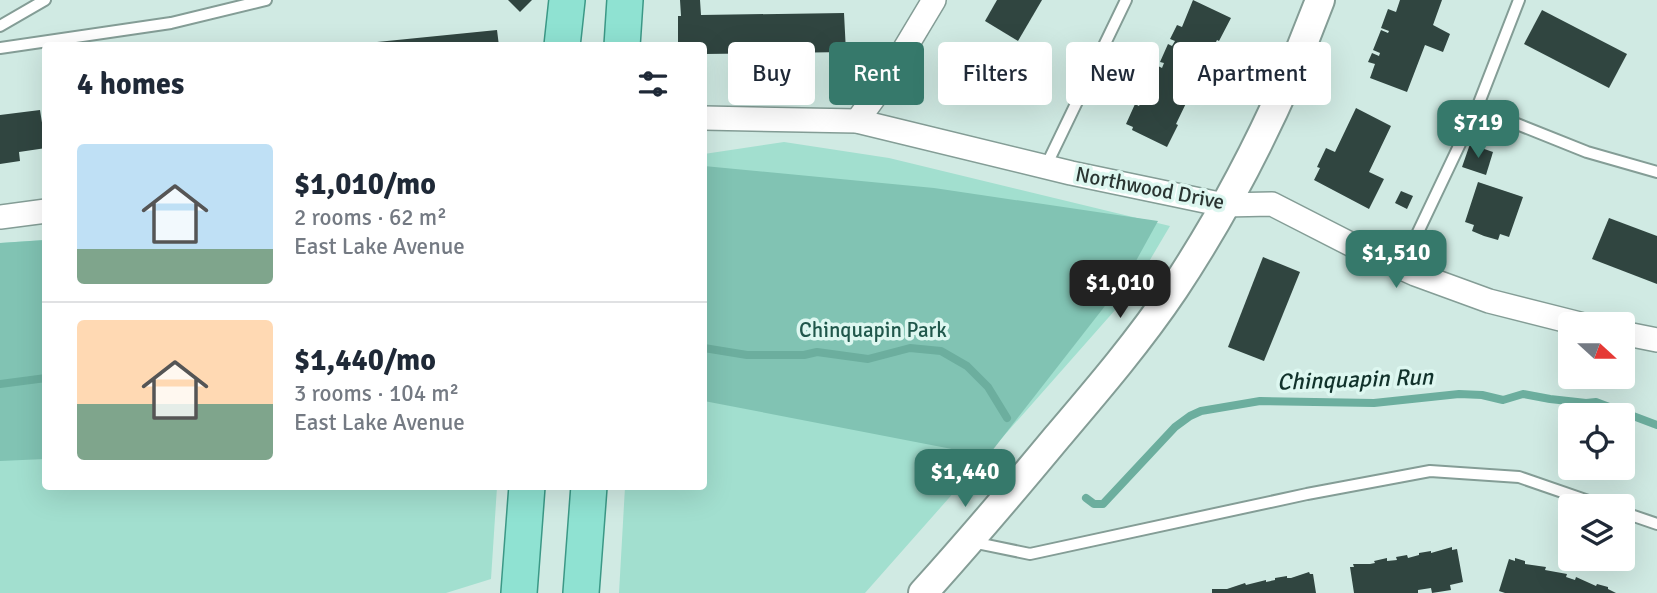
<!DOCTYPE html>
<meta charset="utf-8">
<style>
body{margin:0;font-family:Signika,sans-serif;background:#f2f2f3;color:#1f2937;height:100vh;display:flex;flex-direction:column;font-size:26px;white-space:nowrap}
*{box-sizing:border-box;margin:0}
p{font-size:23px;color:#747a83}
.icon{flex:none;width:38px;height:38px;fill:none;stroke:currentColor;stroke-width:2;stroke-linecap:round;stroke-linejoin:round}
.map{position:relative;flex:1;overflow:hidden}
.panel{position:absolute;left:42px;top:42px;width:665px;height:448px;display:flex;flex-direction:column;background:#fff;border-radius:7px;box-shadow:0 7px 28px #0002}
.panel>*{flex:none}
.guide{position:absolute;left:728px;top:42px;width:665px;height:63px;display:flex;gap:14px}
.needle{width:46px;rotate:111deg}
.buttons{position:absolute;left:1558px;top:312px;display:grid;gap:14px}
.buttons a{display:grid;place-items:center;width:77px;height:77px;border-radius:7px;background:#fff;box-shadow:0 7px 28px #0002;font-size:35px}
.price{position:absolute;translate:-50% -60px;padding:0 16px;border-radius:14px;background:#36796b;color:#fff;font-size:23px;line-height:46px;filter:drop-shadow(0 2px 4px #0008)}
.price::after{content:'';position:absolute;left:50%;top:42px;width:21px;height:16px;margin-left:-10px;background:inherit;clip-path:polygon(0 0,100% 0,50% 100%)}
.price.selected{background:#222;color:#fff}
ul{padding:0;list-style:none}
li{display:flex;align-items:center;gap:21px;height:175px;padding:0 35px}
li+li{border-top:2px solid #e0e1e3}
li span{display:grid;place-items:center;flex:none;width:196px;height:140px;border-radius:7px;color:#555}
li>.icon{margin-inline-start:auto}
span .icon{width:84px;height:84px;fill:#fffc;stroke-width:1}
li b{font-size:30px}
h2{display:flex;justify-content:space-between;align-items:center;height:84px;padding:0 35px;font-size:30px}
.tag{padding:0 24px;border-radius:7px;background:#fff;box-shadow:0 7px 28px #0002;font-size:24px;line-height:63px}
.tag.selected{background:#36796b;color:#fff}
.map>svg:first-child{display:block}
</style>
<div class="map">
<svg width="1657" height="593" viewBox="0 0 1657 593">
<rect width="100%" height="100%" fill="#d0eae3"/>
<g fill="#a2dfcf">
<path d="M784,142L889,158L1170,226L1131,292L865,593H619L625,487L704,486V154Z"/>
<path d="M45,240L46,486L497,487L491,579L446,593H0V243Z"/>
</g>
<g fill="#81c3b3">
<path d="M704,166L934,188L1158,221L1126,279L988,456L704,401Z"/>
<path d="M45,240V459L0,461V243Z"/>
</g>
<g fill="none" stroke-linecap="round" stroke-linejoin="round">
<g stroke="#6cae9e" stroke-width="8">
<path d="M704,348L747,355H804L817,352L868,359L910,348L941,351L967,366L988,387L1007,418"/>
<path d="M0,384L46,378"/>
<path d="M1086,498L1094,504H1103L1175,427L1190,416L1201,411L1260,401L1374,403L1459,394L1482,395L1503,400L1523,394L1550,399L1586,403L1596,402L1657,425"/>
</g>
</g>
<g fill="#304540">
<path d="M508,0H532L520,12Z"/>
<path d="M680,0H700L701,15L844,13L846,52L704,54V46H678V16H681Z"/>
<path d="M997,0H1042L1018,41L985,21Z"/>
<path d="M1193,0L1231,18L1219,41L1217,40L1206,62L1176,124L1178,125L1167,147L1132,130L1133,127L1126,124L1135,104L1139,106L1149,86L1153,87L1154,85L1150,83L1158,66L1162,68L1164,63L1160,62L1168,44L1172,46L1175,41L1170,39L1177,25L1182,27Z"/>
<path d="M1400,0H1442L1433,25L1450,34L1443,52L1425,45L1407,92L1370,78L1375,64L1368,62L1372,53L1379,56L1380,53L1373,50L1381,30L1388,33L1389,31L1381,28L1388,9L1396,12Z"/>
<path d="M1542,10L1627,54L1609,88L1524,44Z"/>
<path d="M497,30L499,46H378L377,42Z"/>
<path d="M973,44L1006,63L982,105L948,86Z"/>
<path d="M1356,108L1391,126L1369,172L1384,179L1369,209L1314,180L1320,168L1317,167L1326,148L1335,152Z"/>
<path d="M40,110L46,148L19,152L20,161L0,164V115Z"/>
<path d="M1470,144L1493,152L1486,175L1462,167Z"/>
<path d="M1478,182L1523,197L1509,237L1500,234L1498,240L1484,236L1472,231L1474,225L1465,222Z"/>
<path d="M1401,191L1413,196L1407,209L1395,203Z"/>
<path d="M1609,218L1657,236V284L1592,259Z"/>
<path d="M1263,257L1300,272L1264,361L1228,347Z"/>
<path d="M1452,547V550L1457,549L1463,582L1450,585L1451,590L1432,593L1431,588L1418,590V593H1354L1350,567H1354L1353,564H1370L1375,563L1374,561L1387,558V561L1397,560L1396,557L1407,555L1408,558L1419,555V553L1431,551V553Z"/>
<path d="M1515,558L1525,561V564L1546,567L1545,570L1567,574L1566,577L1575,580L1576,577L1596,586L1597,584L1608,587V589L1616,593H1505L1499,591L1509,559L1515,561Z"/>
<path d="M1309,572L1310,574H1313L1316,593H1212V589H1227L1245,583L1246,585L1266,580V582L1275,580V578L1287,576V578H1291Z"/>
</g>
<g fill="none" stroke-linecap="round" stroke-linejoin="round">
<defs>
<g id="service">
<path d="M0,26L45,0"/>
<path d="M0,48L171,23L266,0"/>
<path d="M1477,108L1587,152L1657,172"/>
<path d="M1046,166L1126,0"/>
<path d="M1401,268L1477,108L1519,0"/>
<path d="M1622,512L1657,524"/>
<path d="M972,542L1030,554L1307,494L1430,471L1519,477L1603,506"/>
</g>
<g id="minor">
<path d="M704,118L857,121L1071,173L1224,205L1272,204L1358,248L1415,274L1489,301L1580,324"/>
<path d="M857,121L883,85L934,0"/>
<path d="M0,217L46,211"/>
<path d="M1622,333L1657,340"/>
</g>
<path id="tertiary" d="M923,593C969,542 1014,489 1058,436C1098,389 1139,341 1174,289C1233,200 1282,101 1320,0"/>
<g id="primary">
<path d="M562,46L567,0"/>
<path d="M622,46L625,0"/>
<path d="M519,593L527,486"/>
<path d="M581,593L589,486"/>
</g>
</defs>
<use href="#service" stroke="#849d96" stroke-width="14"/>
<use href="#minor" stroke="#849d96" stroke-width="26"/>
<use href="#tertiary" stroke="#849d96" stroke-width="32"/>
<use href="#primary" stroke="#3b9886" stroke-width="38"/>
<use href="#service" stroke="#fff" stroke-width="10"/>
<use href="#minor" stroke="#fff" stroke-width="23"/>
<use href="#tertiary" stroke="#fff" stroke-width="28"/>
<use href="#primary" stroke="#8fe2d2" stroke-width="35"/>
</g>
<g text-anchor="middle" stroke-width="7" stroke-linejoin="round" paint-order="stroke">
<g font-size="21" fill="#2a3532" stroke="#ddf7f0">
<text transform="translate(1150 188) rotate(11)" y="7">Northwood Drive</text>
</g>
<g font-size="21" fill="#20574b" stroke="#ddf7f0">
<text x="873" y="337">Chinquapin Park</text>
</g>
<g font-size="23" font-style="italic" fill="#11322b" stroke="#ddf7f0">
<text transform="translate(1355 379) rotate(-2)" y="8">Chinquapin Run</text>
</g>
</g>
</svg>
<div class="buttons">
<a><svg class="needle" viewBox="-14 -14 28 28"><path d="M0-13l5 13h-10z" fill="#e53935"/><path d="M0 13l5-13h-10z" fill="#747a83"/></svg></a>
<a><svg class="icon" aria-label="locate" viewBox="0 0 24 24"><circle cx="12" cy="12" r="6"/><path d="M12 2v4M12 18v4M2 12h4M18 12h4"/></svg></a>
<a><svg class="icon" aria-label="layers" viewBox="0 0 24 24"><path d="M12 4l9 5-9 5-9-5zM3 14l9 5 9-5"/></svg></a>
</div>
<b class="price" style="left:1478px;top:160px">$719</b>
<b class="price" style="left:1396px;top:290px">$1,510</b>
<b class="price selected" style="left:1120px;top:320px">$1,010</b>
<b class="price" style="left:965px;top:509px">$1,440</b>
<div class="guide">
<a class="tag">Buy</a>
<a class="tag selected">Rent</a>
<a class="tag">Filters</a>
<a class="tag">New</a>
<a class="tag">Apartment</a>
</div>
<section class="panel">
<h2>4 homes<svg class="icon" aria-label="filters" viewBox="0 0 24 24"><path d="M4 7h16M4 17h16"/><circle cx="9" cy="7" r="2"/><circle cx="15" cy="17" r="2"/></svg></h2>
<ul>
<li><span style="background:linear-gradient(#bfe0f5 75%,#7fa58c 0)"><svg class="icon" aria-label="home" viewBox="0 0 24 24"><path d="M3 11l9-7 9 7M6 9v11h12V9"/></svg></span><div><b>$1,010/mo</b><p>2 rooms · 62 m²</p><p>East Lake Avenue</p></div></li>
<li><span style="background:linear-gradient(#ffd9b3 60%,#7fa58c 0)"><svg class="icon" aria-label="home" viewBox="0 0 24 24"><path d="M3 11l9-7 9 7M6 9v11h12V9"/></svg></span><div><b>$1,440/mo</b><p>3 rooms · 104 m²</p><p>East Lake Avenue</p></div></li>
</ul>
</section>
</div>
